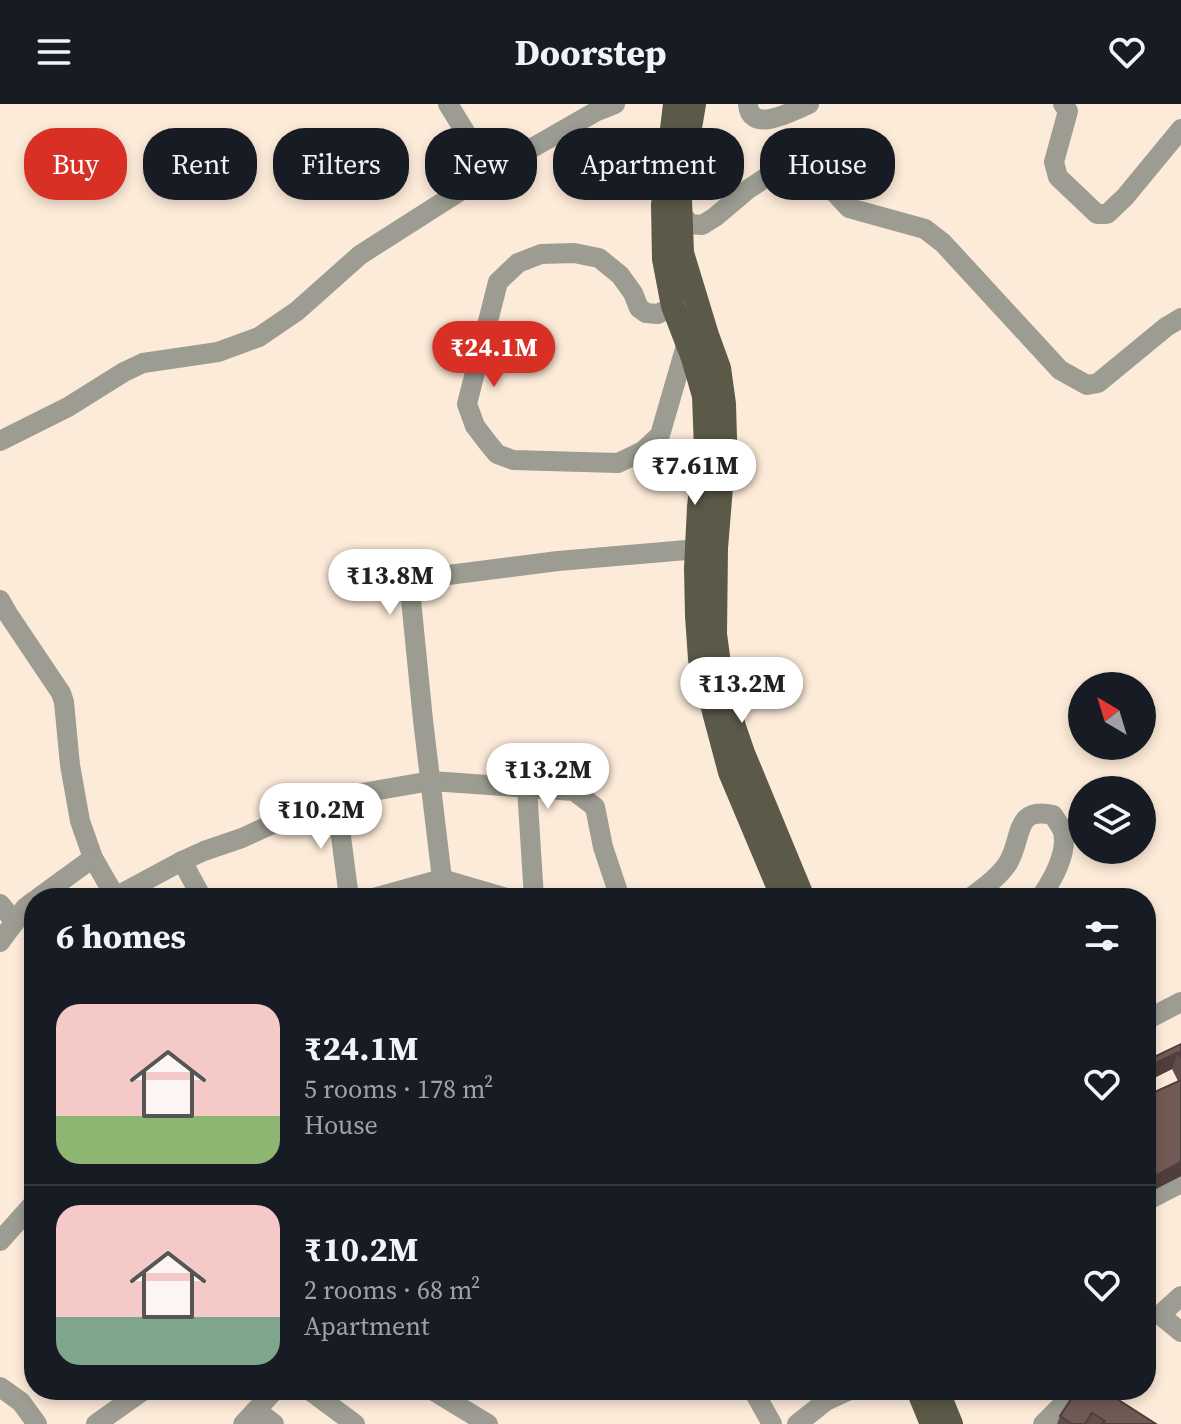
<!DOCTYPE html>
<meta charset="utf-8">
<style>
body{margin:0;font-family:"Source Serif 4",serif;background:#242831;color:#f1f3f6;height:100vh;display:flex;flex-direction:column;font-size:30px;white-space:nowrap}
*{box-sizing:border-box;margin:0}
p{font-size:26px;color:#9ea1a6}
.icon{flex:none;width:44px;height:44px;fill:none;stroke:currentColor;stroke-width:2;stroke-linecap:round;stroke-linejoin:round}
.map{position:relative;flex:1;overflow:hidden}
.side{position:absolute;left:24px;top:784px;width:1132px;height:512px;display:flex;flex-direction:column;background:#171b24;border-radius:32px;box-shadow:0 4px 12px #0003}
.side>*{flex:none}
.guide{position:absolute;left:24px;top:24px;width:1134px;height:72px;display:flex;gap:16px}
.needle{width:52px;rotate:322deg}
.fabs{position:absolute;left:1068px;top:568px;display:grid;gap:16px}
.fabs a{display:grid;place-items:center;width:88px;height:88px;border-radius:50%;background:#171b24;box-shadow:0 4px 12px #0003;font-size:40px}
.price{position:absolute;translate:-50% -68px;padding:0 18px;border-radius:28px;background:#fff;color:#222;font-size:26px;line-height:52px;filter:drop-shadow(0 2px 4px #0008)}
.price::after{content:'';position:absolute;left:50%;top:48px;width:24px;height:18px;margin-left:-12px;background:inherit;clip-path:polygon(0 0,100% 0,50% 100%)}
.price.selected{background:#d93025;color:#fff}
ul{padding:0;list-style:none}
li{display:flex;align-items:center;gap:24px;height:200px;padding:0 32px}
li+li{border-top:2px solid #363941}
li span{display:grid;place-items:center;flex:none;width:224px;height:160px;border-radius:24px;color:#555}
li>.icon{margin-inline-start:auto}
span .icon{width:96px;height:96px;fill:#fffc;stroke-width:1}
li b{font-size:34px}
h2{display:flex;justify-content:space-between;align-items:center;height:96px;padding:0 32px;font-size:34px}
.chip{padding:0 28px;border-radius:32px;background:#171b24;box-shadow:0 4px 12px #0003;font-size:28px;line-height:72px}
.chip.selected{background:#d93025;color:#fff}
header{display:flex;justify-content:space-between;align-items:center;height:104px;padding:0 32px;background:#171b24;font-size:36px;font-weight:700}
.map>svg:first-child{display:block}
</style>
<header><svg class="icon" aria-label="menu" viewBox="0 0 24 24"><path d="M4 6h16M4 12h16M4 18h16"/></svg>Doorstep<svg class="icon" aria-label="heart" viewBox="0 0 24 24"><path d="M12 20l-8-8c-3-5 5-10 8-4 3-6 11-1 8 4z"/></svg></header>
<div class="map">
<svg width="1181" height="1320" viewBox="0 0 1181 1320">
<rect width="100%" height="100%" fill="#fdebd9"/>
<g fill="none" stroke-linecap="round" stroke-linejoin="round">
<g stroke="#9d9c92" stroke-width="20">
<path d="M448,0L490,68"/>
<path d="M748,0C750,31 793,7 809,0"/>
<path d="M1063,0L1068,7L1054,58L1058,73L1097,110H1107L1125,93L1181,25"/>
<path d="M681,109L690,120L702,121L715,113L747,86L782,63L799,57L820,73L849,104L925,125L943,139L1060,266L1087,281L1098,279L1166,223L1181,214"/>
<path d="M673,202L658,210L646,209L639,204L633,189L620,171L599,154L574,149L541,150L518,159L498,178L467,300L475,322L488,339L497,350L513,356L618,359L643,347L660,331L687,238"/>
<path d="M0,337L68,303L124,268L143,259L218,248L259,233L297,207L360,151L490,68L595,8L615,0"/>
<path d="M0,496L8,510L61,589L64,598L70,661L80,717L93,754L116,794"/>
<path d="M527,684L534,794"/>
<path d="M336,694L349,794"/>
<path d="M115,793L182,757"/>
<path d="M38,794L93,754"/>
<path d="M202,794L182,757L204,747L242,734L327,695L431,677L574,687L595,703L603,743L620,794"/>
<path d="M374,794L442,775"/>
<path d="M507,794L442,775L423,616L409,476L558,457L710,444"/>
<path d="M970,794C983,784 999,773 1008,759C1023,735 1013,702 1053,711C1056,716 1061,722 1063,728C1068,749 1052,777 1040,794"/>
<path d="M0,800L15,818"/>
<path d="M0,838L25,804L34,797"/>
<path d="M1146,916L1181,898"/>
<path d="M1146,1097L1181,1079"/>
<path d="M0,1137L34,1099"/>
<path d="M1181,1192L1160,1211L1181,1228"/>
<path d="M0,1283L21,1298L37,1320"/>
<path d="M309,1286L355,1320"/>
<path d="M432,1286L488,1320"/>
<path d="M753,1286L772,1320"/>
<path d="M256,1306L274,1320"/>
<path d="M96,1320L144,1286"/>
<path d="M243,1320L275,1286"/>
<path d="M797,1320L826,1297L850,1286"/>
<path d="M1043,1320L1077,1286"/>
</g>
<g stroke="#5b5948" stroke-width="24">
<path d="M675,0L663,101L664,155L673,202L693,254L704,292L706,345L699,403L696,464L697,512L700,555L730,668L783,794"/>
<path d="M694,0L683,65L680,96L682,149L707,231L719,264L724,300L725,334L716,444L715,530L719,560L734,623L743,649L803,794"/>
<path d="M918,1286L932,1320"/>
<path d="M937,1286L951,1320"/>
</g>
</g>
<g fill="#614d49">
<path d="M1181,940V1072L1146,1090V992L1178,977L1172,965L1146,978V957Z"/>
<path d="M1077,1286L1156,1320H1057L1060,1312Z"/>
</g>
<g fill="#4f3f3c">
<path d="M1178,948L1172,965L1146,978V964Z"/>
<path d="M1181,1058V1072L1146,1090V1077Z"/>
</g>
<g fill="#715a55" stroke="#4f3f3c" stroke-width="2">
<path d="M1181,940V954L1178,948L1146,964V957Z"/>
<path d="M1181,976V1058L1146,1077V992Z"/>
<path d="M1077,1286H1103L1156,1320H1102L1105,1317L1092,1309L1085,1320H1072L1060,1312Z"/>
</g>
</svg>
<div class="fabs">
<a><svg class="needle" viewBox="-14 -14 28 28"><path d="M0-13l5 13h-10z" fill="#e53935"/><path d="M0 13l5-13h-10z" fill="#9ea1a6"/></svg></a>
<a><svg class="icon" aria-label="layers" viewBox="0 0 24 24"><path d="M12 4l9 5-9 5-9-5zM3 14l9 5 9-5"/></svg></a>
</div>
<b class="price selected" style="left:494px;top:285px">₹24.1M</b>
<b class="price" style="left:695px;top:403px">₹7.61M</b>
<b class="price" style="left:390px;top:513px">₹13.8M</b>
<b class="price" style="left:742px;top:621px">₹13.2M</b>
<b class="price" style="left:548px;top:707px">₹13.2M</b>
<b class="price" style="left:321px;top:747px">₹10.2M</b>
<div class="guide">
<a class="chip selected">Buy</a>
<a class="chip">Rent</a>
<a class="chip">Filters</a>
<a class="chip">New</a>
<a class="chip">Apartment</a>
<a class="chip">House</a>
</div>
<section class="side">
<h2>6 homes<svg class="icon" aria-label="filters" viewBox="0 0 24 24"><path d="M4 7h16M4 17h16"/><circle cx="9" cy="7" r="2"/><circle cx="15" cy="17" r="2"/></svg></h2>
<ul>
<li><span style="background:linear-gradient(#f6c9c9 70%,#8fb573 0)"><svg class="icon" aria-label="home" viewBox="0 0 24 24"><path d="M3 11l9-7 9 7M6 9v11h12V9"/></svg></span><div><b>₹24.1M</b><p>5 rooms · 178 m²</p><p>House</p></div><svg class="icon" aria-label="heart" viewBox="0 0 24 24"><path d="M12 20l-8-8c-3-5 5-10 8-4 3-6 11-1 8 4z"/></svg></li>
<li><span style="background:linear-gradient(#f6c9c9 70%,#7fa58c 0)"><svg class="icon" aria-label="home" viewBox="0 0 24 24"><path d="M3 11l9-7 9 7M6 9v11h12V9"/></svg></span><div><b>₹10.2M</b><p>2 rooms · 68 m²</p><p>Apartment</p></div><svg class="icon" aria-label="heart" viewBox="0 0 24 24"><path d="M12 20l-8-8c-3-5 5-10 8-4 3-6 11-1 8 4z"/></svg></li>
</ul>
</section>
</div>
